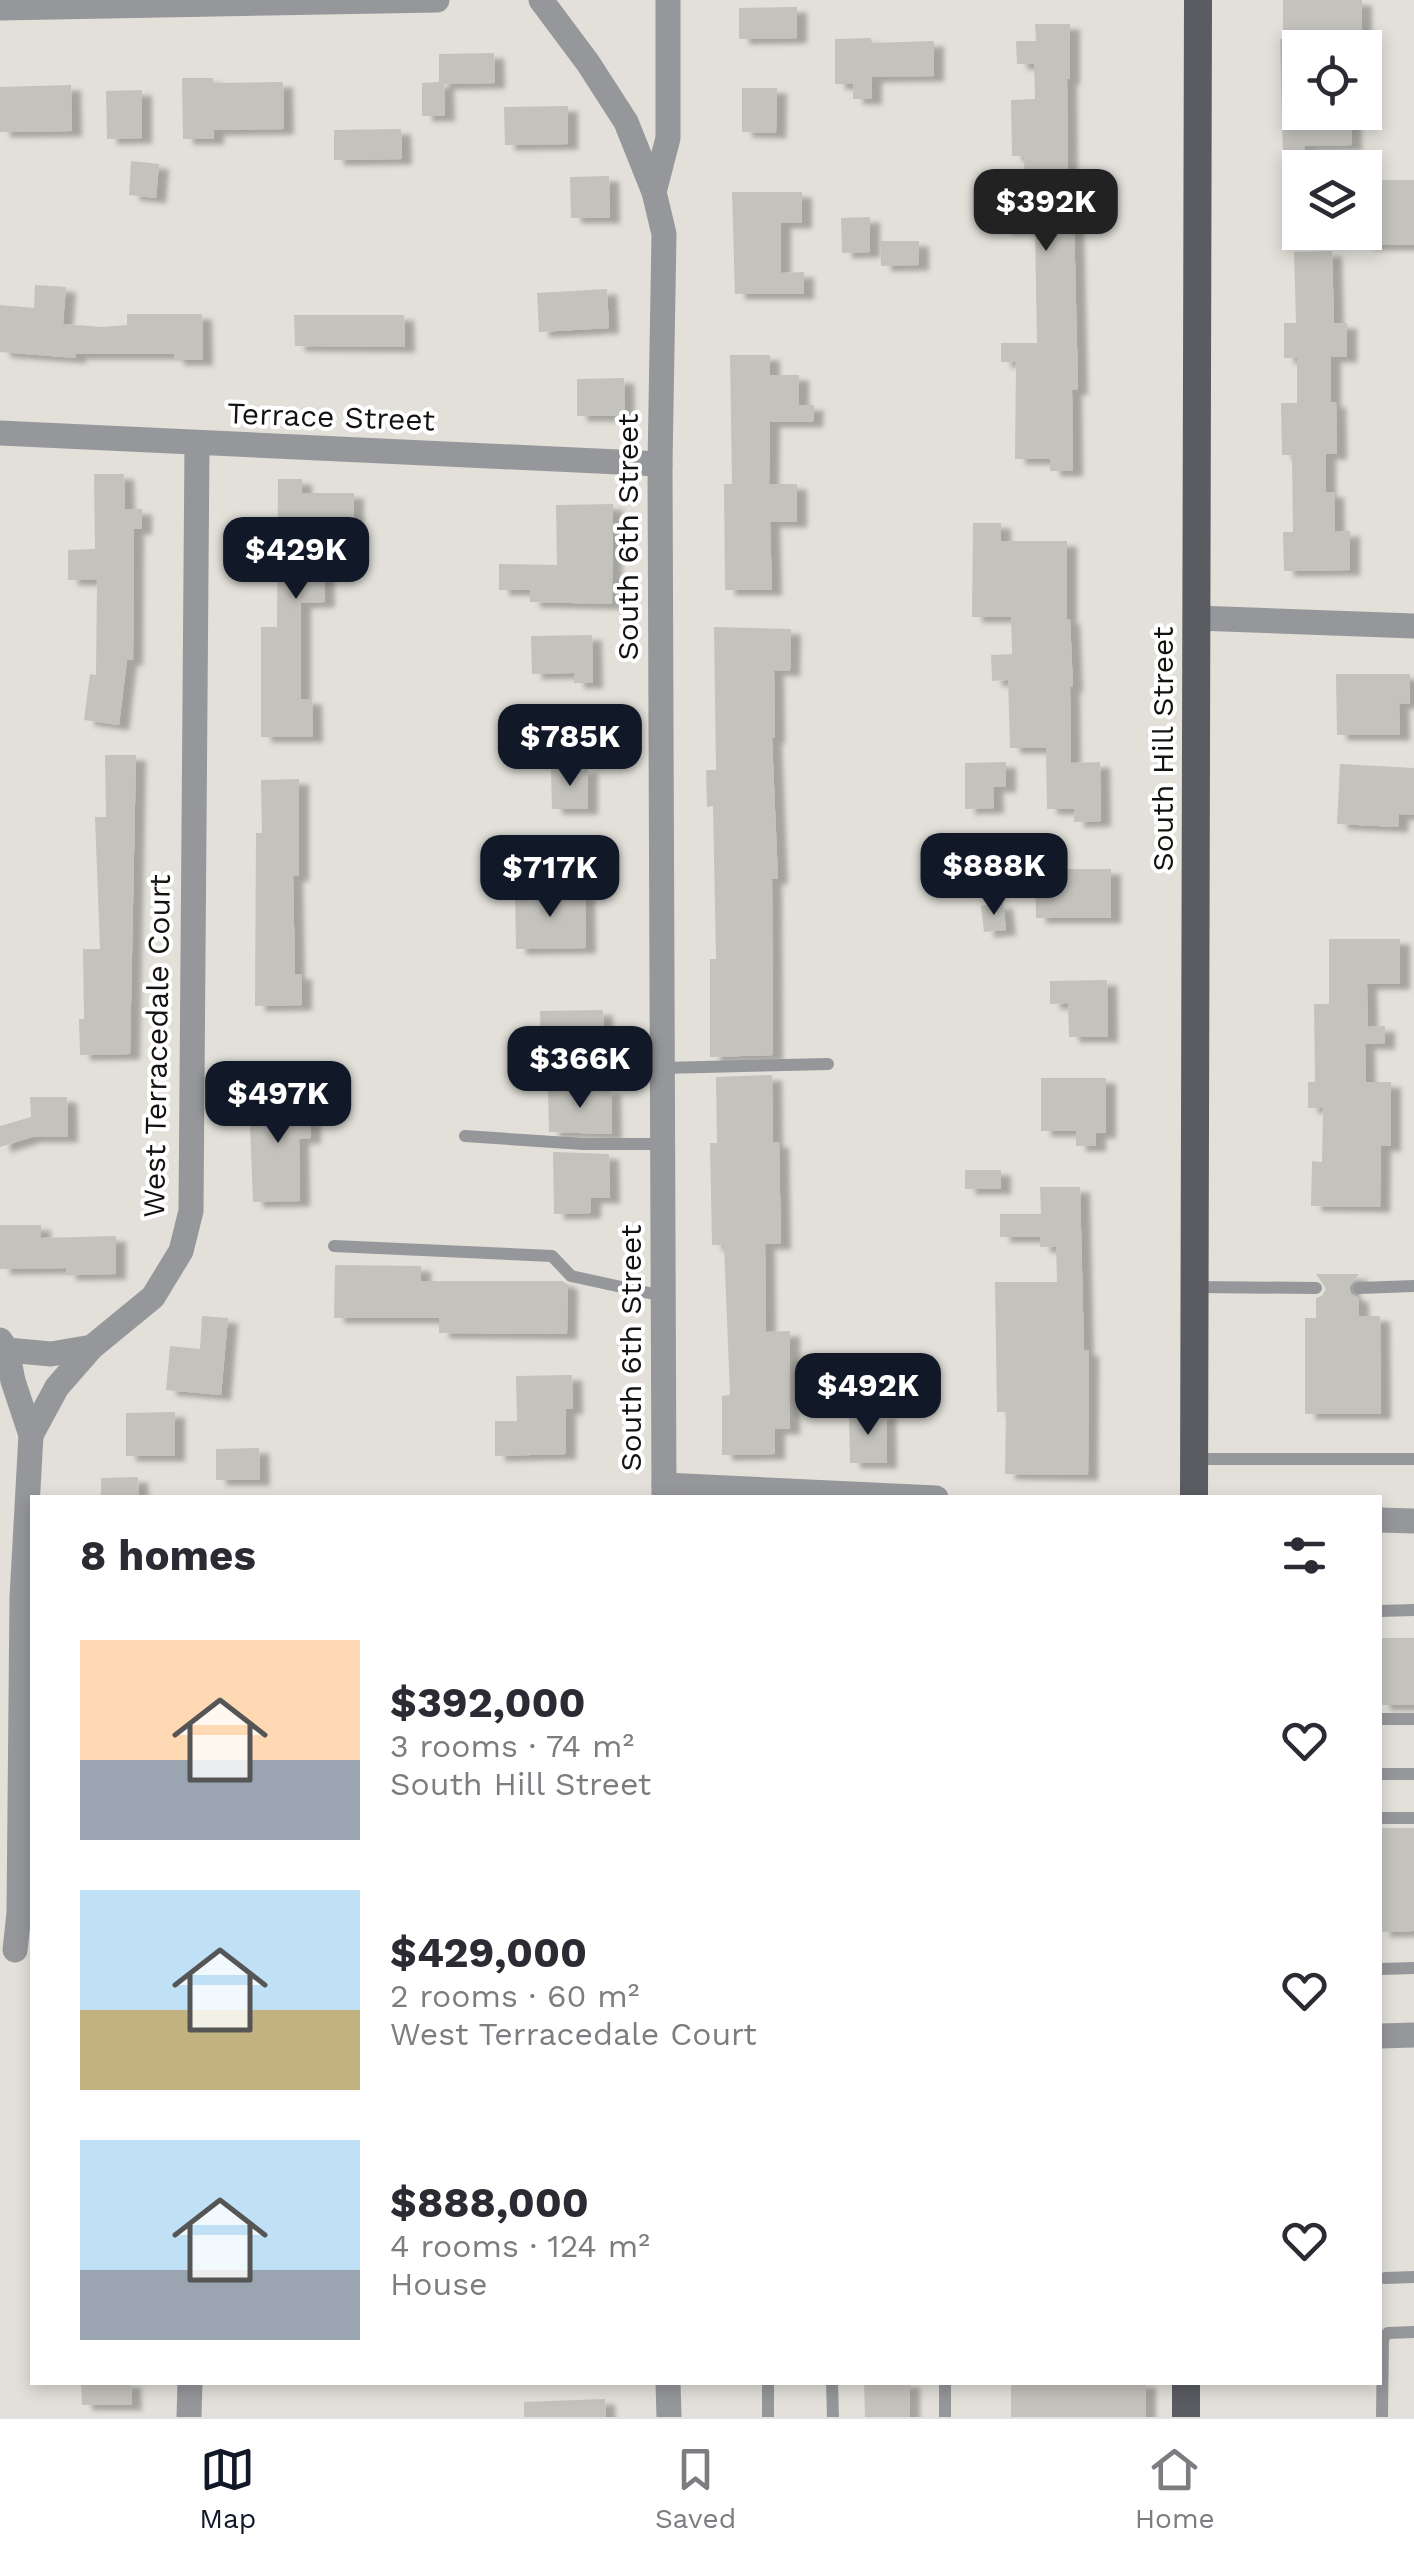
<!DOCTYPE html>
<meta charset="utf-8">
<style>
body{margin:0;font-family:"Work Sans",sans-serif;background:#f7f7f7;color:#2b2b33;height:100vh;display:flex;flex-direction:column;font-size:38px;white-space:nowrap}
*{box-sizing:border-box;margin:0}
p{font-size:32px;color:#7c7c81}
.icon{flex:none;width:55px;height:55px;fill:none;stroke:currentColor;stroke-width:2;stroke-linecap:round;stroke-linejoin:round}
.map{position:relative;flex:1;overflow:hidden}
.side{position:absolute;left:30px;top:1495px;width:1352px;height:890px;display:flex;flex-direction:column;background:#fff;border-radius:0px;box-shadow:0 5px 15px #0003}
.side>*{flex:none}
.controls{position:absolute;left:1282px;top:30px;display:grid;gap:20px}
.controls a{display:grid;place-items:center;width:100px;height:100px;border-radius:0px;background:#fff;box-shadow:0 5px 15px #0003;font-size:50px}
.price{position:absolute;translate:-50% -85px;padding:0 22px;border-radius:20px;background:#111827;color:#fff;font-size:32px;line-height:65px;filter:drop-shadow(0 2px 5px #0008)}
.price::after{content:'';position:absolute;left:50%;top:60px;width:30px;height:22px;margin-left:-15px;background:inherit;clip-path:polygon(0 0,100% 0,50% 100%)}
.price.current{background:#222;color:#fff}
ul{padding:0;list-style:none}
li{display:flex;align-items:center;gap:30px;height:250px;padding:0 50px}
li span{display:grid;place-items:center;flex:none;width:280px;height:200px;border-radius:0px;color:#555}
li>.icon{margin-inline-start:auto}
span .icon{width:120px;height:120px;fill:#fffc;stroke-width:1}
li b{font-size:42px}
h2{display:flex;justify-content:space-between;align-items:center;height:120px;padding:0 50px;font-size:42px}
.tabs{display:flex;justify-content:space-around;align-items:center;height:140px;border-top:2px solid #e1e1e2;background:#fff;font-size:28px;color:#7c7c81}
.tabs a{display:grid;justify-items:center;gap:5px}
.tabs .current{color:#111827}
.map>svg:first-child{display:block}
</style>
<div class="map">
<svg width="1414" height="2417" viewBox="0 0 1414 2417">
<defs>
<filter id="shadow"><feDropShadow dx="10" dy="5.5" stdDeviation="2.5" flood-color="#0004"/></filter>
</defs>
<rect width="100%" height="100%" fill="#e2e0d9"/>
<g fill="#c4c2bc" filter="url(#shadow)">
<path d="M1283,0H1362V48H1300V112H1351L1352,145L1304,146L1305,157L1283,158L1280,39H1283Z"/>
<path d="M797,7V38L739,39V8Z"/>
<path d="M1035,24H1070V79H1067L1068,176H1073L1078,389L1072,390L1073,471H1050V459H1015L1016,362H1001V343H1037L1035,229H1002V197H1025L1024,156H1012L1011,100L1035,99L1034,64H1017L1016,41H1036Z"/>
<path d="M871,38L872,43L934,41V76L872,77V99H853V84H835V39Z"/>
<path d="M494,53L495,83L444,84L445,116H422V83L439,82V54Z"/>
<path d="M182,78H213V83L283,82L284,129L214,130V139H183Z"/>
<path d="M71,85L72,131L0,132V87Z"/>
<path d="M742,88H777L776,133L742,132Z"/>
<path d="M142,90V138L107,139L106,91Z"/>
<path d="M568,106V144L505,145L504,107Z"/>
<path d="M401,129L402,159L334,160V130Z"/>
<path d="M131,161L159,164L156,198L129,195Z"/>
<path d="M609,176L610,218H571L570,177Z"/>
<rect x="1365" y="180" width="49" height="65"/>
<path d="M732,192H802V223H781V273L804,272V294H735Z"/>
<path d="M870,217V252L842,253L841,218Z"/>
<path d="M880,241H919V265L881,266Z"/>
<path d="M1332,251L1334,323H1347V357H1331V402H1336L1337,454H1326V492H1334L1335,532L1350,531V570L1284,571L1283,532H1293L1292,455H1282L1281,403H1297V358H1284V323H1296L1294,252Z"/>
<path d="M35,285L66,287L63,324L102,327L127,325V314H202L203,360H174V354H76V358L0,352V305L34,308Z"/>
<path d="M607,289L609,328L539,332L537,293Z"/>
<path d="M294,315H404L405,347L295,346Z"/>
<path d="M730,355H770V375H799V405H814L813,422H770L769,484H797V522H770L772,590H725L724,484H732Z"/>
<path d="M624,378L625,416H577V379Z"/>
<path d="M94,474H124L125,509H142V529H134L133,660H127L119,725L84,720L90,674L96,675L97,580H68V550L95,549Z"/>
<path d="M278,479H302V493H354V531H323L325,602L301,603V699H312L313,737H261V627H277Z"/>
<path d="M613,504L612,604L530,602V590H499V564L557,565L556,505Z"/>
<path d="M973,523H1001V541H1067V619H1070L1073,687H1070L1071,763L1100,762L1101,821L1074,822V809H1047L1046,748H1010L1008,680L992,681L991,655L1012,654L1011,617H972Z"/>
<path d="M714,627L791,629L790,671L774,670L775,738H772L778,879H772L773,1055L710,1057V959H716L713,806L707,807L706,770H716Z"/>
<path d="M592,635L593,683H574V673L532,674L531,636Z"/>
<path d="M1336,674H1410V704L1399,703L1400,735H1337Z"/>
<path d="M105,755H136L130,1054L80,1055L79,1019H84L83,949H100L95,817H106Z"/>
<path d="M1006,762V787H993L994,808L965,809V763Z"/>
<path d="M1340,764L1414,768V815L1399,814L1398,827L1337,824Z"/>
<path d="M588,768V809H552L551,769Z"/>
<path d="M299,779V876H293L295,974H302V1005L255,1006L256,833H262L261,780Z"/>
<path d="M1035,869H1111V918H1036Z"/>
<path d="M585,892L586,948L516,949L515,893Z"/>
<path d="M1003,903L1006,930L984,932L981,906Z"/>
<path d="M1329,939H1400V984H1367L1368,1027L1385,1026V1044H1365L1366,1082H1391V1146H1381L1380,1207L1311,1206L1312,1161L1322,1162L1323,1108H1308V1082H1315L1314,1004H1329Z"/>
<path d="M1107,980L1108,1037H1069L1068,1003L1050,1004V981Z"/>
<path d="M603,1010L604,1043L541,1044L540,1011Z"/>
<path d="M772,1075L773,1142H779L781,1244H765L766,1332L790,1331V1429H775V1454L722,1455V1396L730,1395L724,1245H712L710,1143H717L716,1077Z"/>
<path d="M1041,1078H1106V1133H1096V1146H1076V1131H1041Z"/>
<path d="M611,1089L612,1134L549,1132L548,1090Z"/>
<path d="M30,1097H67L68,1137H32L0,1147V1126L31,1117Z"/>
<path d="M311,1097V1138L299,1139L300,1201L253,1202L249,1099Z"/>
<path d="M553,1152L609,1154L610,1198H591V1213L554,1214Z"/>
<rect x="965" y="1170" width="36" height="19"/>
<path d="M1040,1187H1080L1084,1351L1089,1350L1088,1475L1005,1474L1006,1412H997L995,1282H1057L1056,1247H1040V1237H1000V1214H1041Z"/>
<path d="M0,1225H41V1238L116,1236V1274L66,1275V1268L0,1269Z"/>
<path d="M335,1265L421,1266V1281H562L568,1285L567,1334L439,1333V1318H334Z"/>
<path d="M1316,1274H1359L1349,1287L1351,1294L1359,1298V1316H1380L1381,1414H1305V1318H1316V1298L1322,1296L1326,1289Z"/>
<path d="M202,1316L228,1318L221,1395L166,1390L170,1346L200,1349Z"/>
<path d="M572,1375L573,1409H566V1454L495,1456V1421H517L516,1376Z"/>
<path d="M175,1412V1456H126V1413Z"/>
<path d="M886,1412L887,1463H850L849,1413Z"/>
<path d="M259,1448L260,1480H216V1449Z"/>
<path d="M138,1477L139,1498H101V1478Z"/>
<rect x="1380" y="1638" width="34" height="67"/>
<path d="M1380,1828H1414V1931L1380,1932Z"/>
<path d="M81,2382H131L132,2405H82Z"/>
<path d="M864,2382H910V2417H865Z"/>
<rect x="1011" y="2382" width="135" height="35"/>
<path d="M605,2399L606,2417H524V2402Z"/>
</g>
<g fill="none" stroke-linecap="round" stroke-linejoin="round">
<g stroke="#96979a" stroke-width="12">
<path d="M662,1068L828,1064"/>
<path d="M465,1136L583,1144H662"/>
<path d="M334,1246L552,1256L571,1276L663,1296"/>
<path d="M1195,1287L1316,1288"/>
<path d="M1359,1288L1414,1286"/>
<path d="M1195,1459H1414"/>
<path d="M1380,1611L1414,1610"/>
<path d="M1380,1719H1414"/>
<path d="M1380,1774H1414"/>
<path d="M1380,1818H1414"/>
<path d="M1380,1969L1414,1968"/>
<path d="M1385,2278L1414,2277"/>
<path d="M832,2382L833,2417"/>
<path d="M768,2417V2382"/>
<path d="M945,2417V2382"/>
<path d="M1382,2417L1383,2338L1388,2333L1414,2332"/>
</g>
<g stroke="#96979a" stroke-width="25">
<path d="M541,0L588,63L626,122L654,192"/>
<path d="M0,8L437,0"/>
<path d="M0,433L660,464"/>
<path d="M1196,618L1414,626"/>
<path d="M0,1340L7,1350L13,1381L31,1435L22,1597L19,1913L15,1950"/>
<path d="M7,1350L51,1354L92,1347L153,1297L181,1251L191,1211L197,444"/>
<path d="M31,1435L57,1387L92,1347"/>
<path d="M664,1485L936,1498"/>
<path d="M664,1498L660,464L664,234L654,192L668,138V0"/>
<path d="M1380,1520L1414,1521"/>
<path d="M1380,2036L1414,2035"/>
<path d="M668,2382L669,2417"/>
<path d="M189,2417L190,2382"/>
</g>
<g stroke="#5a5c61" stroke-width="28">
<path d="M1194,1498L1198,0"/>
<path d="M1186,2417V2382"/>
</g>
</g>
<g text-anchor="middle" stroke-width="8" stroke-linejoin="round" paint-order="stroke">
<g font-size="30" fill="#141311" stroke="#fff">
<text transform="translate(331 417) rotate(2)" y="10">Terrace Street</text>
<text transform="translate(628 537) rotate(-90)" y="10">South 6th Street</text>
<text transform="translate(1163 749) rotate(-90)" y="10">South Hill Street</text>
<text transform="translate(157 1046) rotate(-89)" y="10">West Terracedale Court</text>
<text transform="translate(631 1348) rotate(-90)" y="10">South 6th Street</text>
</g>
</g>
</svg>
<div class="controls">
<a><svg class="icon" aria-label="locate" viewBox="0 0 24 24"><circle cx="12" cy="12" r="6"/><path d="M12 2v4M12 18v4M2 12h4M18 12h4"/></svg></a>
<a><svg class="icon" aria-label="layers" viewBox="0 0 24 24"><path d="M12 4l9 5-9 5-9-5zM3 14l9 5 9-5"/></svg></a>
</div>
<b class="price current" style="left:1046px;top:254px">$392K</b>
<b class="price" style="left:296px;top:602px">$429K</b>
<b class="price" style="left:570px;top:789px">$785K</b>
<b class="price" style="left:994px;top:918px">$888K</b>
<b class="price" style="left:550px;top:920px">$717K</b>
<b class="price" style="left:580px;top:1111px">$366K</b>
<b class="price" style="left:278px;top:1146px">$497K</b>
<b class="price" style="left:868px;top:1438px">$492K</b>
<section class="side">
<h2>8 homes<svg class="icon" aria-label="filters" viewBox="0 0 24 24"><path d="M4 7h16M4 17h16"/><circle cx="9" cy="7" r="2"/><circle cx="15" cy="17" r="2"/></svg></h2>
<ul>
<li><span style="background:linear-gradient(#ffd9b3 60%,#9aa5b1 0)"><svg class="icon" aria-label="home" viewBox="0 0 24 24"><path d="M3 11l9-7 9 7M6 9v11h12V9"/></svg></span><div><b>$392,000</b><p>3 rooms · 74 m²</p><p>South Hill Street</p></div><svg class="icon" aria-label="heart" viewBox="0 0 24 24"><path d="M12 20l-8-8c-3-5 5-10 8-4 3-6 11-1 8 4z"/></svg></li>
<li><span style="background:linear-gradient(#bfe0f5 60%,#c2b280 0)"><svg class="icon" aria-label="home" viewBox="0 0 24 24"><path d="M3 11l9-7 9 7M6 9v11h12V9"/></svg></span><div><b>$429,000</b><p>2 rooms · 60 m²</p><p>West Terracedale Court</p></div><svg class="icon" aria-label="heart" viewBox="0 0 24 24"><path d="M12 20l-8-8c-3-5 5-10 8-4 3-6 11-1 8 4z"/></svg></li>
<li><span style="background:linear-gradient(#bfe0f5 65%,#9aa5b1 0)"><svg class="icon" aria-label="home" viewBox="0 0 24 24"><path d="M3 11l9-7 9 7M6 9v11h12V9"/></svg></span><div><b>$888,000</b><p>4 rooms · 124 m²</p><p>House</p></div><svg class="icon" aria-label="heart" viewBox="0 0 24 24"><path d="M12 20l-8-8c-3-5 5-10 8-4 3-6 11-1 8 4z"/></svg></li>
</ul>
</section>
</div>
<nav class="tabs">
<a class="current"><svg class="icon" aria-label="map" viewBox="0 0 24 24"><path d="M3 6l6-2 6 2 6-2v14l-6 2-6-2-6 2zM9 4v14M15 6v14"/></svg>Map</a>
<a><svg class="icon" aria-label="saved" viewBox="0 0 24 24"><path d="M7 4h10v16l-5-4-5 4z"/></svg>Saved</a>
<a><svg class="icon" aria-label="home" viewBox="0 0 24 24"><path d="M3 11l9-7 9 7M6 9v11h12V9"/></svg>Home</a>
</nav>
